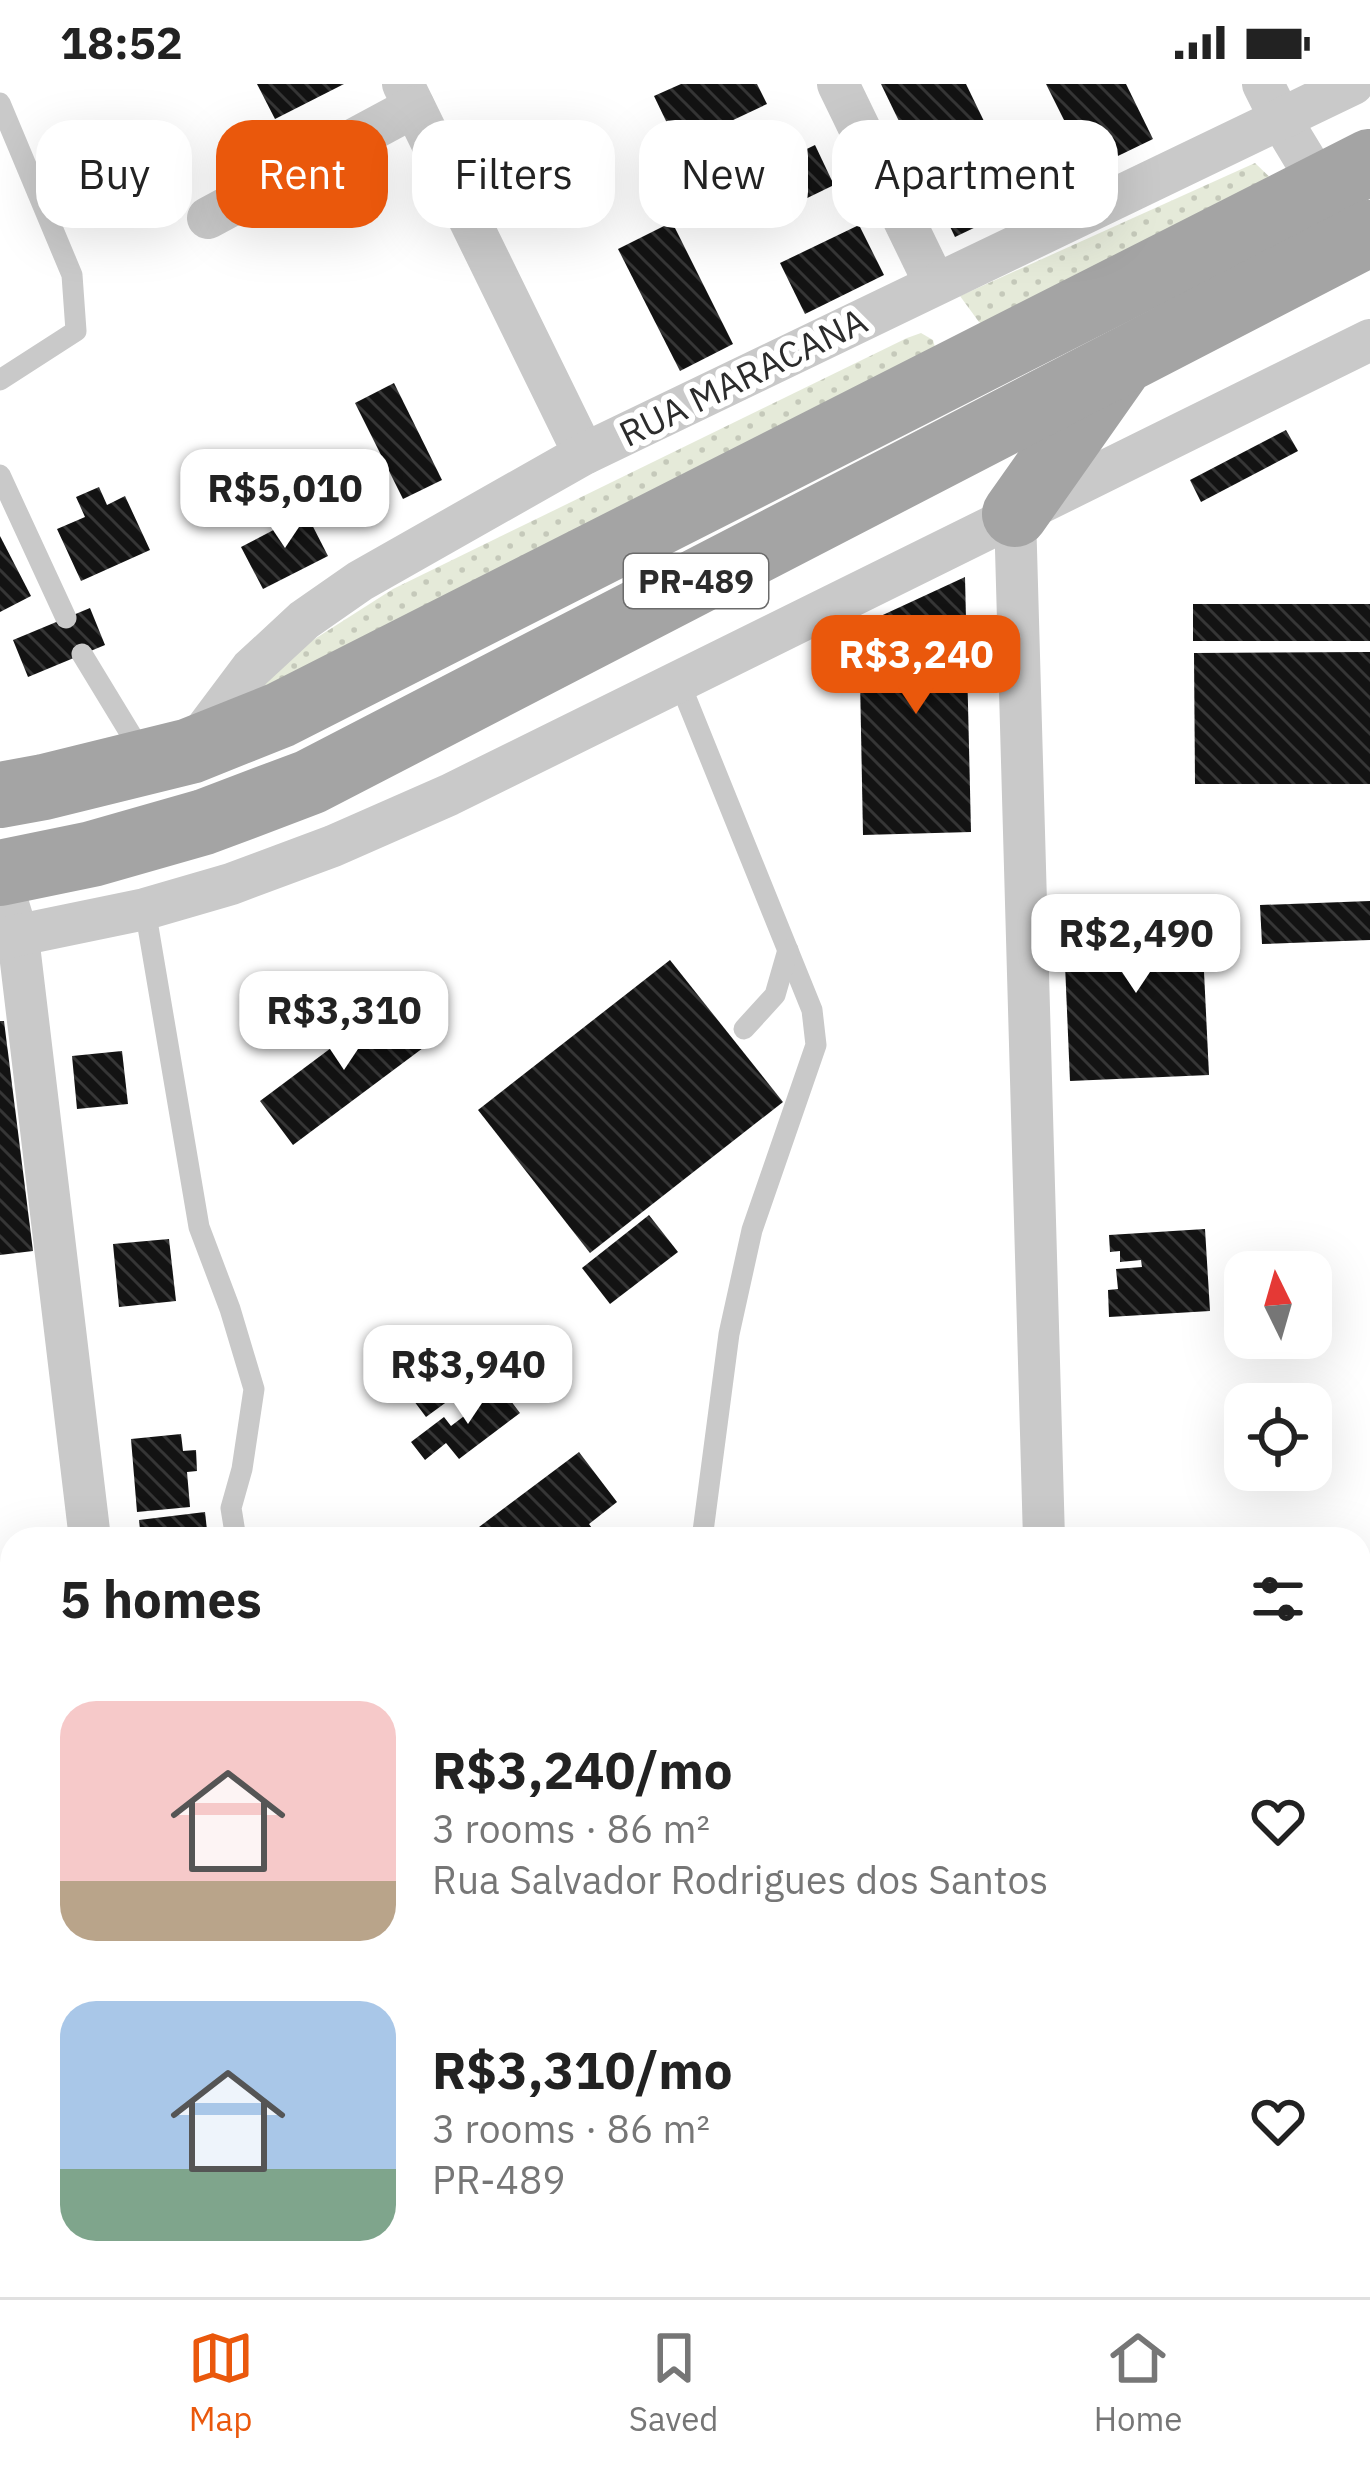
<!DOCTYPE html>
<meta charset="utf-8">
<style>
body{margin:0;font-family:"IBM Plex Sans",sans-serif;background:#f6f6f6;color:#222;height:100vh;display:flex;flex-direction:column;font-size:45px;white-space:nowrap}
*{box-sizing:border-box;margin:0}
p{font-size:39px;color:#767676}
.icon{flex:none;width:66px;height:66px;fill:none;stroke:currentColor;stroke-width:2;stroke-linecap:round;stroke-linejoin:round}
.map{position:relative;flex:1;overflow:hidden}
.sheet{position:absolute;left:0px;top:1443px;width:1371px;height:771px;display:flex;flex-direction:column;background:#fff;border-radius:36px 36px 0 0;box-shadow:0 12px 48px #0002}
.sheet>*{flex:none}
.top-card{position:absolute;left:36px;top:36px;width:1299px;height:108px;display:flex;gap:24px}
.needle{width:78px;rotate:355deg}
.controls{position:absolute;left:1224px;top:1167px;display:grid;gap:24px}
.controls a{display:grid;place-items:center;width:108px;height:108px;border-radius:24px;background:#fff;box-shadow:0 12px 48px #0002;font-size:60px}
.price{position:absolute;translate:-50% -102px;padding:0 27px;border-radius:24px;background:#fff;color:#222;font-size:39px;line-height:78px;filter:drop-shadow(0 3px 6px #0008)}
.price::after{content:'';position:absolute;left:50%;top:72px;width:36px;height:27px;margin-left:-18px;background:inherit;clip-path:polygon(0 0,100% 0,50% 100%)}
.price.selected{background:#ea580c;color:#fff}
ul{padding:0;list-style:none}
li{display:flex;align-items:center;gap:36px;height:300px;padding:0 60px}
li span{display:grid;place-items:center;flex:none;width:336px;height:240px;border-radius:36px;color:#555}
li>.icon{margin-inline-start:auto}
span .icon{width:144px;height:144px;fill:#fffc;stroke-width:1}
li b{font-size:51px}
h2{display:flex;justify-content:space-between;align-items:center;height:144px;padding:0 60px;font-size:51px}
.tag{padding:0 42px;border-radius:36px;background:#fff;box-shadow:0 12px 48px #0002;font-size:42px;line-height:108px}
.tag.selected{background:#ea580c;color:#fff}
.status{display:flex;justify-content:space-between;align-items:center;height:84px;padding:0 60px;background:#fff;direction:ltr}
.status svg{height:33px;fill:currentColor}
.menu{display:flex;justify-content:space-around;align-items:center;height:168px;border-top:3px solid #e0e0e0;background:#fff;font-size:33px;color:#767676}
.menu a{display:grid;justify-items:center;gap:6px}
.menu .selected{color:#ea580c}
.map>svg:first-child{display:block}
</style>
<div class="status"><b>18:52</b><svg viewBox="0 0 49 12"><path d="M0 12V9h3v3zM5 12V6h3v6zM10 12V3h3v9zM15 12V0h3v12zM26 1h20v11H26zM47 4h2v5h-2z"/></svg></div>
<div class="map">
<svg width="1370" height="2213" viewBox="0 0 1370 2213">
<defs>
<pattern id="park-dots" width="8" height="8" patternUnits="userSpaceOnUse" patternTransform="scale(3)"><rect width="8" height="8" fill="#e5ead9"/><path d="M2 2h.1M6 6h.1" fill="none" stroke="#c5c9ba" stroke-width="1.8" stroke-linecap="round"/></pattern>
<pattern id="building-back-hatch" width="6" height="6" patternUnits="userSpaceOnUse" patternTransform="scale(3)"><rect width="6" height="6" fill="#131313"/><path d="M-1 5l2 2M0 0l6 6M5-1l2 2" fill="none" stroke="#363636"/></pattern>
</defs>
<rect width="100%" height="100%" fill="#fff"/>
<g fill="url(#park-dots)">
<path d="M1255,79L1277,100L1000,251L979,238L960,212Z"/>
<path d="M921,249L933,256L939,277L244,615L266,586L393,505L907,254Z"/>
</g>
<g fill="url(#building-back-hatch)">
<path d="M257,0H344L275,35Z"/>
<path d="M681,0H757L767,20L678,62L654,12Z"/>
<path d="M881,0H966L1024,120L955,153Z"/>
<path d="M1046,0H1126L1153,55L1089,86Z"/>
<path d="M815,61L834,101L758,138L739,98Z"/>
<path d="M672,138L733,260L680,287L618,165Z"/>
<path d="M859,141L884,191L805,230L780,179Z"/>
<path d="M394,299L442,396L403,415L355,319Z"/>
<path d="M1286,346L1298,367L1201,418L1190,396Z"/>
<path d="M99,403L107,421L125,412L150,466L81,497L57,445L85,433L76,413Z"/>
<path d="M306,429L328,472L263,505L241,463Z"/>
<path d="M0,452L31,512L0,528Z"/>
<path d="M965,493L971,748L863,751L859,542Z"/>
<rect x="1193" y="520" width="177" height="37"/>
<path d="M90,524L105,561L28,593L13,556Z"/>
<path d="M1370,568V700H1195L1194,569Z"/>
<path d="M1370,817V856L1262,860L1260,821Z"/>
<path d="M1201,826L1209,991L1070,997L1063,833Z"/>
<path d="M670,876L783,1018L590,1169L478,1026Z"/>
<path d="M394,917L427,961L293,1061L260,1017Z"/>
<path d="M0,937H4L33,1167L0,1171Z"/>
<path d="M122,967L128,1020L77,1025L72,972Z"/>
<path d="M649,1131L678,1168L610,1220L582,1184Z"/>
<path d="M1205,1145L1210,1227L1109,1233L1108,1206L1118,1205L1116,1185L1142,1183L1141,1176L1120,1178V1167L1110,1168L1109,1151Z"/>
<path d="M169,1155L176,1217L119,1223L113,1160Z"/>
<path d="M428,1251L467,1303L426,1333L387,1281Z"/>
<path d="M501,1304L520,1329L459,1375L446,1359L425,1376L411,1358L444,1333L451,1342Z"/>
<path d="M181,1350L183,1367L196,1366L197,1387L187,1388L190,1423L137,1428L131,1355Z"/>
<path d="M579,1368L617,1418L589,1440L600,1455H463Z"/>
<path d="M205,1428L208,1455H141L139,1436Z"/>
<path d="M1236,1447V1455H1156V1449Z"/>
</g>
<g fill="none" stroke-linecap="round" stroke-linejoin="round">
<g stroke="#c9c9c9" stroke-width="21">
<path d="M0,19L72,191L76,247L0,296"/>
<path d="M0,391L66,534"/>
<path d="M82,570L144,672"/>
<path d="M679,597L812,926L816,961L752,1146L729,1250L702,1455"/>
<path d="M145,825L199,1143L230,1225L254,1305L242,1385L231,1424L236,1455"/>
<path d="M744,945L775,911L788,866"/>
</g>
<g stroke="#c9c9c9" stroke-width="42">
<path d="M403,0L584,370"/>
<path d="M838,0L935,200"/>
<path d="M1263,0L1281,36L1321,102"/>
<path d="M208,134L414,23"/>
<path d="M1015,430L1044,1455"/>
<path d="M194,661L251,585L304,536L360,497L584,370L1353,0"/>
<path d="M0,794L18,853L90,1455"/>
<path d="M0,855L145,825L231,800L333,762L449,711L1370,256"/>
<path d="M1359,1734H1370"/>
<path d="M178,2202L179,2213"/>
<path d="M1075,2202L1076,2213"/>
</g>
<g stroke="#a4a4a4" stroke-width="66">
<path d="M1015,430L1117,285"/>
<path d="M0,711L44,703L190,667L280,631L1370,78"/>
<path d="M0,789L92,770L204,738L310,698L1370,149"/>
</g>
</g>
<g text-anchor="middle" stroke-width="12" stroke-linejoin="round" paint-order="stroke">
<rect fill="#fff" stroke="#6b6b6b" stroke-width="3" x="624" y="470" width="144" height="54" rx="9"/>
<g font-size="33" font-weight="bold" fill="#2c2c2c">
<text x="696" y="509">PR-489</text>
</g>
<g font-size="36" fill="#2c2c2c" stroke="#fff">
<text transform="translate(743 293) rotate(-26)" y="13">RUA MARACANA</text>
</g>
</g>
</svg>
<div class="controls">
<a><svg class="needle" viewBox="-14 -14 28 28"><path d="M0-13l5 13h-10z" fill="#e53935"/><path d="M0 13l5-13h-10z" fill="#767676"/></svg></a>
<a><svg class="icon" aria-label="locate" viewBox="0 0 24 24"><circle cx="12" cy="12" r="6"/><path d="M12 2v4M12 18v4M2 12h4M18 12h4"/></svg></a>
</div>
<b class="price" style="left:285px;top:467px">R$5,010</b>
<b class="price selected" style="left:916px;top:633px">R$3,240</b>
<b class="price" style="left:1136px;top:912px">R$2,490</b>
<b class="price" style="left:344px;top:989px">R$3,310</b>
<b class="price" style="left:468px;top:1343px">R$3,940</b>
<div class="top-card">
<a class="tag">Buy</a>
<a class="tag selected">Rent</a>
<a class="tag">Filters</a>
<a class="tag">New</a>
<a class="tag">Apartment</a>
</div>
<section class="sheet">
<h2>5 homes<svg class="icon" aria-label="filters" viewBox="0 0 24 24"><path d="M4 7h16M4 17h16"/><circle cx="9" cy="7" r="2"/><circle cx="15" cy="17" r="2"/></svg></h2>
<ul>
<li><span style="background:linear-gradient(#f6c9c9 75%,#b9a48a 0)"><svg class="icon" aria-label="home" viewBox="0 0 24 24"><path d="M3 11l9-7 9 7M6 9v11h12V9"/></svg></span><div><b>R$3,240/mo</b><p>3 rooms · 86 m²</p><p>Rua Salvador Rodrigues dos Santos</p></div><svg class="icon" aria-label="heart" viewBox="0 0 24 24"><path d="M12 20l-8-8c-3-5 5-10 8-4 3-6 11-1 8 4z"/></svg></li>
<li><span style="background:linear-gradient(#a9c7e8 70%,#7fa58c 0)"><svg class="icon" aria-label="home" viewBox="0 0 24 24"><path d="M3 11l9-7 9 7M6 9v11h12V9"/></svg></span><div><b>R$3,310/mo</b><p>3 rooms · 86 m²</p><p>PR-489</p></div><svg class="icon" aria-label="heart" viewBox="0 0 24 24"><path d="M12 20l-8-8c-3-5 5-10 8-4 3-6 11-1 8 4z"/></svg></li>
</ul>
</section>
</div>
<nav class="menu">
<a class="selected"><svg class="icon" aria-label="map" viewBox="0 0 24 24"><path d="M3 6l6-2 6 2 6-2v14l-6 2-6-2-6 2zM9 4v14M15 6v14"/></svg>Map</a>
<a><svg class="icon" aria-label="saved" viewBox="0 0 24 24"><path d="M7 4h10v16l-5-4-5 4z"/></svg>Saved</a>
<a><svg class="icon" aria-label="home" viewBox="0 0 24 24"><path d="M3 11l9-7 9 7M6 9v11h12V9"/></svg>Home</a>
</nav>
